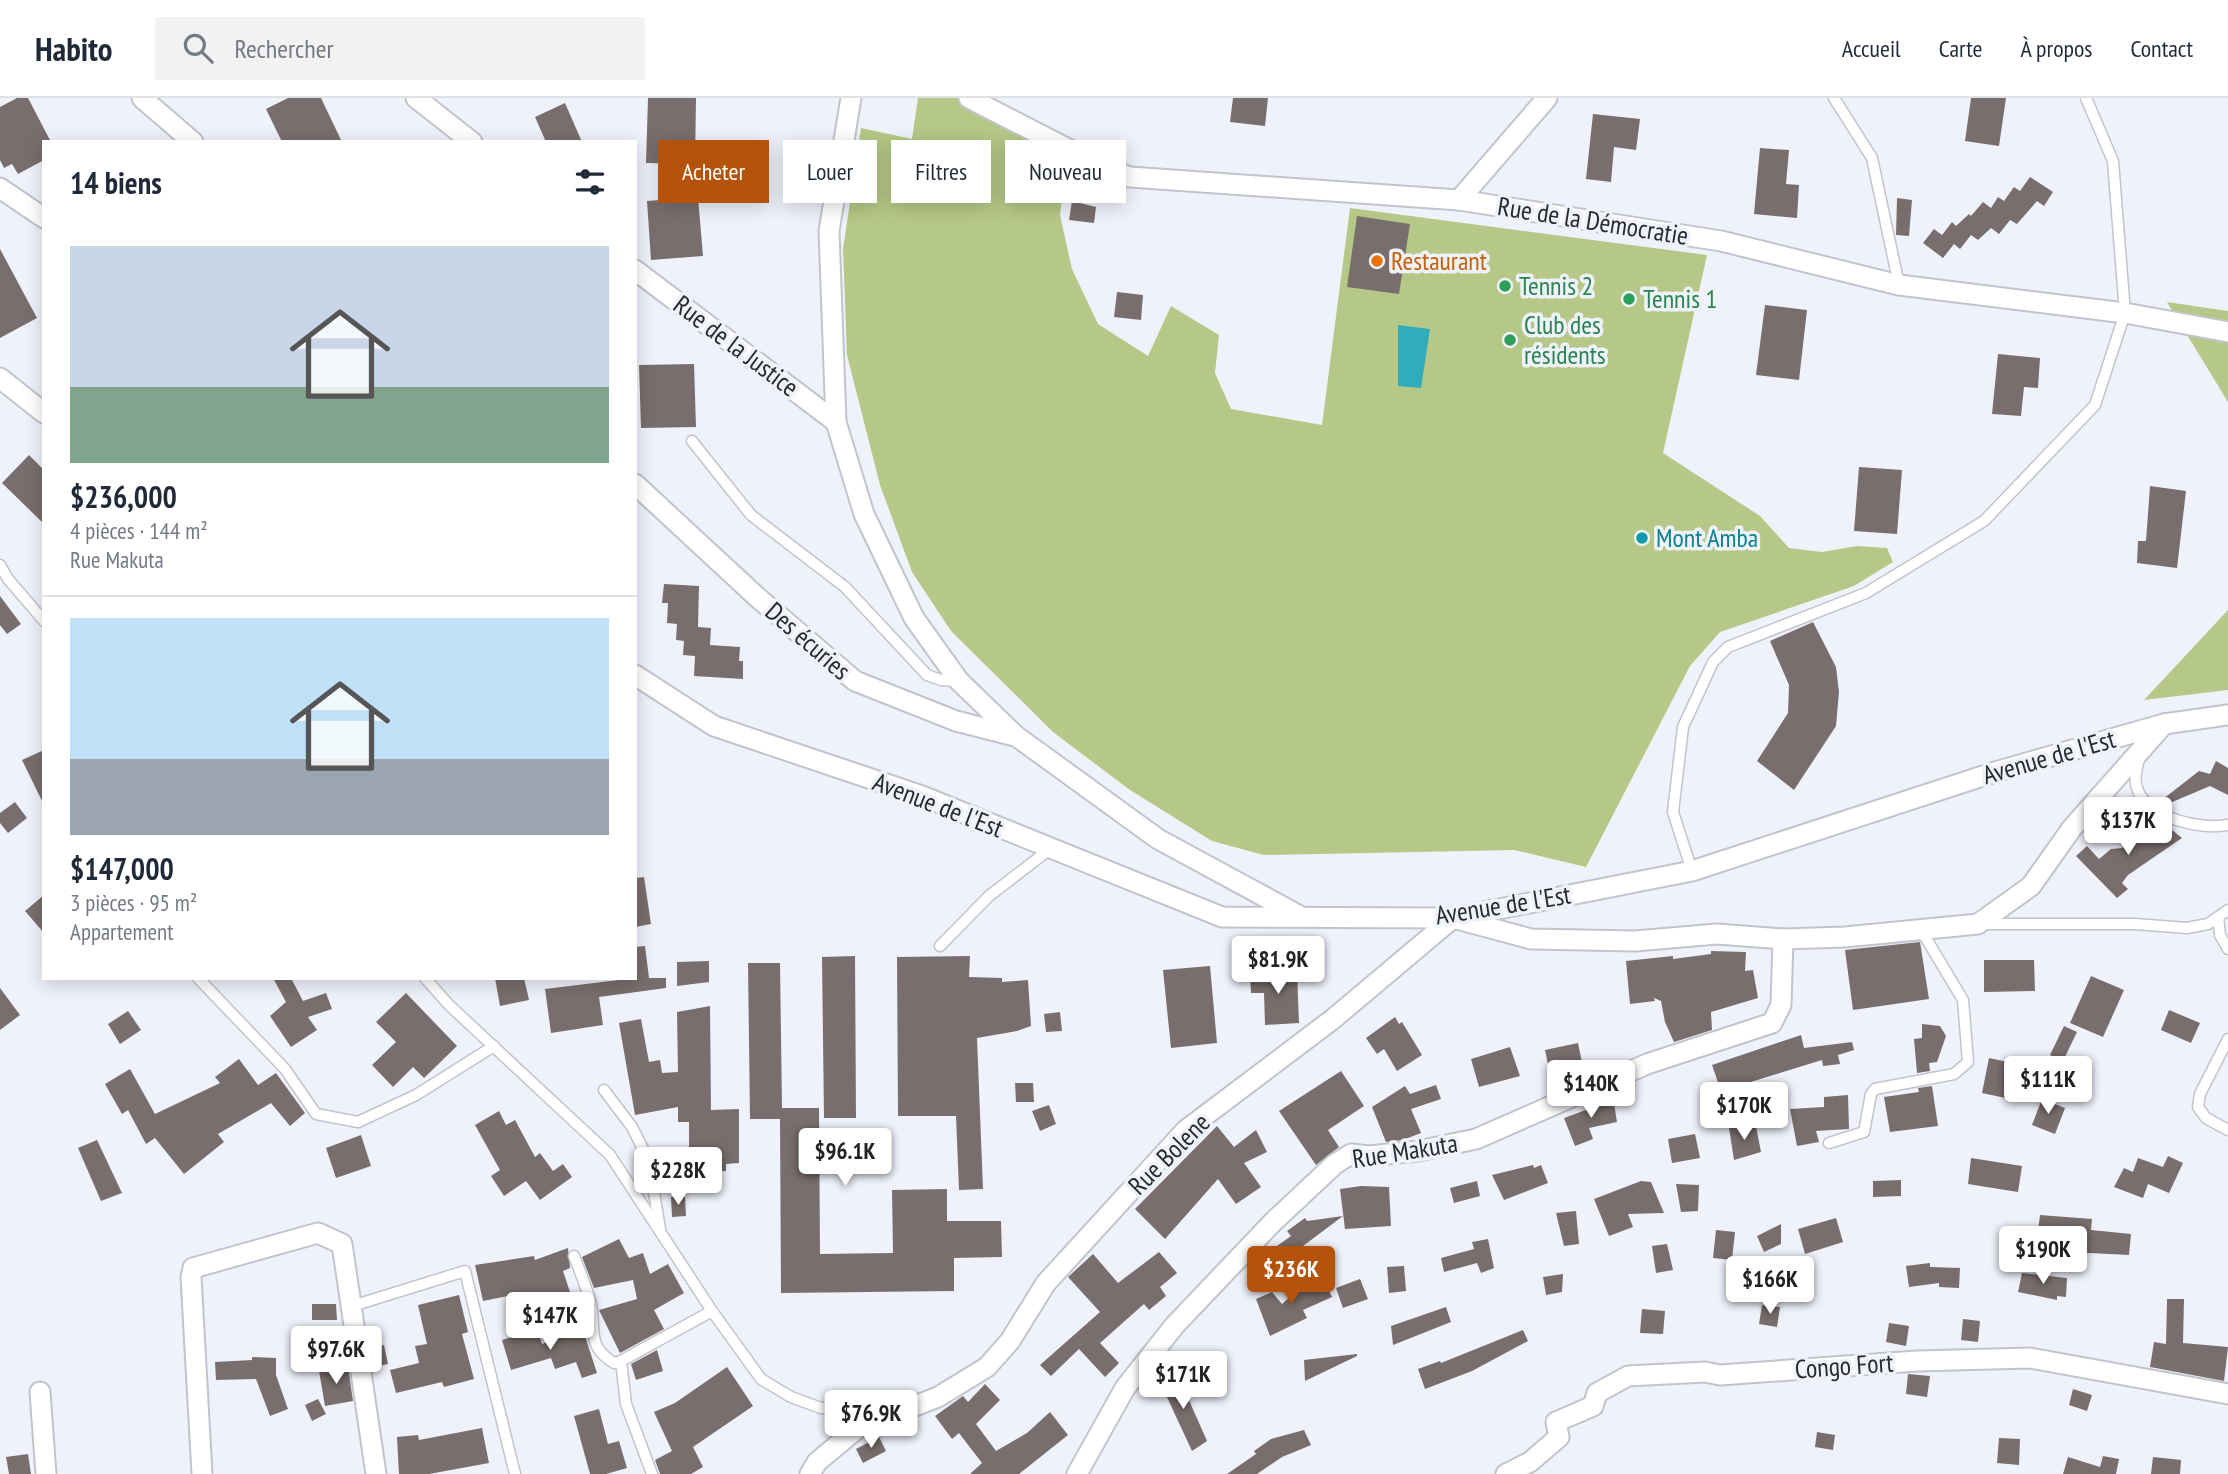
<!DOCTYPE html>
<html lang="fr">
<meta charset="utf-8">
<style>
body{margin:0;font-family:"PT Sans Narrow",sans-serif;background:#f2f2f3;color:#1f2937;height:100vh;display:flex;flex-direction:column;font-size:26px;white-space:nowrap}
*{box-sizing:border-box;margin:0}
p{font-size:23px;color:#747a83}
.icon{flex:none;width:38px;height:38px;fill:none;stroke:currentColor;stroke-width:2;stroke-linecap:round;stroke-linejoin:round}
.map{position:relative;flex:1;overflow:hidden}
.drawer{position:absolute;left:42px;top:42px;width:595px;height:840px;display:flex;flex-direction:column;background:#fff;border-radius:0px;box-shadow:0 4px 18px #0003}
.drawer>*{flex:none}
.banner{position:absolute;left:658px;top:42px;width:665px;height:63px;display:flex;gap:14px}
.price{position:absolute;translate:-50% -60px;padding:0 16px;border-radius:7px;background:#fff;color:#222;font-size:23px;line-height:46px;filter:drop-shadow(0 2px 4px #0008)}
.price::after{content:'';position:absolute;left:50%;top:42px;width:21px;height:16px;margin-left:-10px;background:inherit;clip-path:polygon(0 0,100% 0,50% 100%)}
.price.on{background:#b45309;color:#fff}
ul{padding:0;list-style:none}
li{display:grid;align-content:center;gap:14px;height:371px;padding:0 28px}
li+li{border-top:2px solid #e0e1e3}
li span{display:grid;place-items:center;height:217px;border-radius:0px;color:#555}
li>.icon{margin-inline-start:auto}
span .icon{width:126px;height:126px;fill:#fffc;stroke-width:1}
li b{font-size:30px}
h2{display:flex;justify-content:space-between;align-items:center;height:84px;padding:0 28px;font-size:30px}
.pill{padding:0 24px;border-radius:0px;background:#fff;box-shadow:0 4px 18px #0003;font-size:24px;line-height:63px}
.pill.on{background:#b45309;color:#fff}
header{display:flex;align-items:center;gap:42px;box-sizing:border-box;height:98px;padding:0 35px;background:#fff;border-bottom:2px solid #e0e1e3}
header strong{font-size:33px}
nav{display:flex;gap:38px;margin-inline-start:auto;font-size:24px}
.search{width:490px;height:63px;background:#f2f2f3;display:flex;align-items:center;gap:18px;box-sizing:border-box;padding:0 24px;border-radius:0px;color:#747a83;font-size:26px}
.map>svg:first-child{display:block}
</style>
<header>
<strong>Habito</strong>
<div class="search"><svg class="icon" aria-label="search" viewBox="0 0 24 24"><circle cx="10" cy="10" r="6"/><path d="M15 15l6 6"/></svg>Rechercher</div>
<nav><a>Accueil</a><a>Carte</a><a>À propos</a><a>Contact</a></nav>
</header>
<div class="map">
<svg width="2228" height="1376" viewBox="0 0 2228 1376">
<rect width="100%" height="100%" fill="#f0f2fb"/>
<g fill="#b6c887">
<path d="M918,0H969L1068,51L1060,117L1072,171L1098,226L1148,258L1171,208L1219,237L1215,275L1231,311L1322,327L1350,110L1707,157L1663,355L1760,418L1789,450L1822,454L1857,448L1887,450L1893,464L1854,488L1720,534L1690,568L1586,769L1514,752L1264,757L1212,743L1130,692L1053,634L951,533L912,474L880,387L847,257L843,151L861,30L912,41Z"/>
<path d="M2167,204L2228,213V304Z"/>
<path d="M2228,512V592L2144,602Z"/>
</g>
<path fill="#30acbb" d="M1398,227L1430,231L1421,290L1398,288Z"/>
<g fill="#786e6d">
<path d="M17,0H28L51,44H44V62L18,76L12,66L4,70L0,62V9Z"/>
<path d="M288,0H321L342,44H282L266,11Z"/>
<path d="M648,0H696L695,66L646,65Z"/>
<path d="M1233,0H1268L1265,28L1230,24Z"/>
<path d="M1971,0H2006L1999,48L1965,43Z"/>
<path d="M565,5L582,44H546L535,19Z"/>
<path d="M1593,16L1640,21L1636,52L1614,49L1611,84L1586,81Z"/>
<path d="M1760,50L1789,52L1786,86L1799,87L1797,120L1754,116Z"/>
<path d="M2030,79L2053,94L2044,108L2037,103L2017,126L2010,122L1999,136L1991,130L1978,142L1971,137L1960,151L1954,146L1943,160L1923,145L1934,131L1942,137L1952,124L1956,128L1969,116L1971,118L1983,104L1991,110L1998,99L2004,103L2014,89L2020,93Z"/>
<path d="M698,99L703,158L651,162L647,103Z"/>
<path d="M1897,100L1912,102L1909,138L1896,137Z"/>
<path d="M1072,103L1096,109L1094,125L1069,122Z"/>
<path d="M1357,118L1410,126L1399,196L1347,189Z"/>
<path d="M0,151L37,220L0,240Z"/>
<path d="M1117,194L1143,197L1141,222L1114,219Z"/>
<path d="M1765,207L1807,212L1799,282L1756,277Z"/>
<path d="M1998,256L2040,260L2038,290L2024,289L2021,318L1992,316Z"/>
<path d="M694,266L696,329L641,330L639,267Z"/>
<path d="M29,357L44,372V426L2,385Z"/>
<path d="M1859,369L1902,372L1897,436L1854,433Z"/>
<path d="M2150,388L2186,393L2177,470L2137,465L2138,443H2146Z"/>
<path d="M664,486L699,488L698,529L711,530L710,547L740,549L739,563H743V581L694,578L695,558L683,557L684,543L676,542L677,526L667,525L668,505H662Z"/>
<path d="M0,498L21,526L7,536L0,527Z"/>
<path d="M1813,524L1836,569L1839,594L1836,628L1794,692L1757,663L1788,615L1789,587L1770,543Z"/>
<path d="M44,652V707L22,662Z"/>
<path d="M2216,663L2228,670V697L2210,688L2163,708L2158,705L2199,673L2210,676Z"/>
<path d="M15,704L27,720L8,735L0,725V715Z"/>
<path d="M2161,723L2182,740L2128,777L2122,785L2128,791L2117,800L2076,758L2087,748L2099,761L2111,751L2122,750L2140,729L2155,738Z"/>
<path d="M644,779L651,826L635,829V780Z"/>
<path d="M44,797V835L25,813Z"/>
<path d="M1920,844L1929,901L1853,912L1845,852Z"/>
<path d="M645,848L649,880H666V890L599,899L603,927L551,935L545,891L635,880V849Z"/>
<path d="M1711,853L1746,854L1745,873L1753,872L1758,900L1711,914L1712,932L1674,944L1665,924L1661,903L1654,900L1655,903L1630,906L1626,863L1673,858V861L1711,856Z"/>
<path d="M855,858L856,1020H824L822,859Z"/>
<path d="M970,858L969,879L1002,880V884L1028,882L1031,928L1017,933L977,940L983,1091L959,1092L956,1018H898L897,859Z"/>
<path d="M1984,862H2034L2035,893L1984,894Z"/>
<path d="M709,863V884L677,888V864Z"/>
<path d="M748,865H780L782,1010H819L820,1156L893,1155L892,1092L947,1091V1123H1001L1002,1159L954,1160V1193L781,1195L780,1021H750Z"/>
<path d="M1210,868L1217,945L1171,950L1163,872Z"/>
<path d="M1297,873L1299,925L1265,927L1264,895H1251L1250,875Z"/>
<path d="M2091,878L2124,892L2103,939L2070,925Z"/>
<path d="M273,880H291L303,903L326,895L332,911L308,919L317,932L291,949L270,918L286,904Z"/>
<path d="M495,880H524L529,902L500,908Z"/>
<path d="M0,890L20,917L0,932Z"/>
<path d="M406,895L457,948L424,980L413,969L393,989L372,967L396,944L376,924Z"/>
<path d="M710,908L711,1012L739,1011V1065L726,1066V1073H702V1066L689,1067V1024H678V1009L635,1017L619,925L641,921L649,964L660,962L662,975L678,974L677,914Z"/>
<path d="M2169,912L2200,925L2191,945L2161,932Z"/>
<path d="M128,913L141,932L120,946L108,926Z"/>
<path d="M1060,914L1062,933L1046,934L1044,916Z"/>
<path d="M1395,919L1399,926L1402,924L1422,957L1397,973L1384,951L1377,956L1366,940Z"/>
<path d="M1922,926L1940,928L1946,938L1937,964L1929,965L1930,973L1917,975L1914,941L1922,940Z"/>
<path d="M2064,928L2077,934L2063,963L2050,957Z"/>
<path d="M1801,937L1804,950L1852,944L1854,952L1838,957L1840,966L1823,968L1822,962L1721,993L1712,967Z"/>
<path d="M1578,945L1584,974L1551,980L1545,952Z"/>
<path d="M1510,949L1520,978L1479,989L1471,961Z"/>
<path d="M1989,960L2032,969L2024,1004L1982,995Z"/>
<path d="M239,961L258,987L276,975L305,1015L290,1028L271,1005L218,1036L224,1044L184,1076L155,1040L146,1046L128,1012L122,1016L105,986L130,971L155,1016L220,985L215,979Z"/>
<path d="M1341,973L1364,1008L1328,1032L1339,1049L1316,1067L1279,1013Z"/>
<path d="M1015,985H1033L1034,1004H1016Z"/>
<path d="M1436,987L1441,1001L1411,1011L1421,1035L1403,1042L1386,1044L1372,1009L1405,988L1410,996Z"/>
<path d="M1932,988L1938,1028L1890,1034L1884,999L1919,994L1918,990Z"/>
<path d="M1848,997L1849,1031L1816,1033L1819,1044L1797,1048L1790,1011L1824,1009V999Z"/>
<path d="M1613,999L1617,1024L1589,1030L1593,1041L1575,1048L1564,1020L1594,1009V1003Z"/>
<path d="M2042,1001L2065,1010L2055,1036L2032,1027Z"/>
<path d="M1049,1007L1056,1026L1040,1033L1032,1013Z"/>
<path d="M499,1013L506,1027L515,1022L535,1059L540,1055L553,1073L563,1066L572,1079L540,1102L526,1083L504,1098L491,1078L500,1072L475,1027Z"/>
<path d="M1217,1028L1234,1049L1256,1032L1267,1054L1244,1065L1261,1089L1236,1106L1218,1081L1165,1141L1135,1111Z"/>
<path d="M1744,1028V1031L1756,1028L1761,1054L1734,1062L1729,1030Z"/>
<path d="M1695,1036L1700,1060L1672,1065L1668,1041Z"/>
<path d="M361,1037L371,1068L336,1080L326,1050Z"/>
<path d="M97,1042L122,1095L101,1103L78,1050Z"/>
<path d="M2168,1058L2183,1065L2169,1095L2148,1086L2143,1100L2114,1089L2124,1070L2133,1074L2138,1060L2163,1069Z"/>
<path d="M1971,1060L2022,1068L2018,1094L1968,1086Z"/>
<path d="M1533,1067L1534,1070L1541,1067L1548,1085L1504,1102L1492,1077Z"/>
<path d="M1901,1082V1098L1873,1099V1083Z"/>
<path d="M1477,1083L1480,1098L1454,1105L1450,1090Z"/>
<path d="M1641,1083L1651,1084L1664,1115L1628,1116L1633,1129L1609,1138L1594,1101Z"/>
<path d="M1676,1086L1699,1087L1698,1113L1681,1114Z"/>
<path d="M1361,1088L1389,1089L1391,1128L1345,1131L1340,1091Z"/>
<path d="M671,1099H685L686,1118L672,1119Z"/>
<path d="M1576,1113L1579,1146L1564,1148L1556,1115Z"/>
<path d="M2040,1117L2092,1121L2091,1132L2131,1136L2129,1157L2069,1154V1145L2037,1141Z"/>
<path d="M1343,1118L1279,1166L1270,1153L1291,1138L1287,1133L1305,1120L1307,1123Z"/>
<path d="M1836,1120L1843,1144L1805,1156L1798,1131Z"/>
<path d="M1781,1126V1146L1764,1154L1757,1138Z"/>
<path d="M1716,1132L1735,1134L1732,1162L1713,1160Z"/>
<path d="M619,1141L629,1160L643,1155L650,1176L668,1166L684,1195L654,1212L664,1231L620,1255L599,1212L637,1201L633,1182L594,1190L582,1159Z"/>
<path d="M1488,1141L1494,1170L1481,1175L1477,1165L1444,1174L1441,1160L1474,1151L1472,1144Z"/>
<path d="M1667,1146L1673,1172L1656,1175L1652,1148Z"/>
<path d="M568,1150L570,1170L563,1173L570,1194L509,1207L508,1198L483,1203L475,1167L534,1158L535,1162Z"/>
<path d="M1159,1154L1177,1175L1160,1189L1166,1198L1149,1212L1144,1206L1100,1245L1119,1265L1105,1279L1079,1251L1051,1278L1040,1267L1100,1214L1068,1179L1093,1156L1118,1185Z"/>
<path d="M1930,1165V1169L1960,1170L1959,1190L1939,1189V1185L1909,1189L1906,1168Z"/>
<path d="M1404,1168L1406,1193L1389,1195L1387,1169Z"/>
<path d="M2022,1175L2067,1180L2066,1199L2057,1198V1202L2018,1194Z"/>
<path d="M1563,1176L1562,1194L1546,1197L1543,1179Z"/>
<path d="M1322,1179L1332,1199L1303,1212L1307,1220L1270,1238L1256,1201L1272,1194L1282,1206L1298,1192Z"/>
<path d="M1360,1181L1368,1201L1343,1210L1336,1190Z"/>
<path d="M459,1197L468,1234L462,1236L474,1281L444,1289L442,1284L396,1295L390,1272L419,1265L415,1248L427,1246L418,1207Z"/>
<path d="M2167,1201H2184L2183,1245L2228,1249L2224,1283L2150,1269L2154,1244L2166,1246Z"/>
<path d="M312,1206H336L337,1222H312Z"/>
<path d="M1762,1207L1780,1209L1777,1229L1759,1226Z"/>
<path d="M1446,1209L1451,1224L1393,1247L1391,1228Z"/>
<path d="M1642,1211L1665,1213L1663,1236L1640,1235Z"/>
<path d="M1963,1221L1980,1223L1978,1244L1961,1242Z"/>
<path d="M1889,1225L1909,1228L1906,1248L1886,1244Z"/>
<path d="M537,1231L542,1246L583,1232L597,1275L582,1280L576,1264L555,1271L551,1260L511,1272L502,1242Z"/>
<path d="M1523,1232L1528,1243L1472,1273L1425,1291L1418,1271L1440,1263L1441,1265Z"/>
<path d="M384,1247L388,1266L373,1269L370,1250Z"/>
<path d="M657,1252L663,1273L636,1282L631,1266Z"/>
<path d="M1357,1256V1258L1305,1283L1304,1262Z"/>
<path d="M252,1259L276,1260V1277L288,1311L270,1318L256,1281L216,1282L215,1264L252,1262Z"/>
<path d="M348,1269L353,1303L325,1308L319,1273Z"/>
<path d="M727,1269L753,1308L693,1349L703,1369L691,1376H660L655,1362L672,1353L654,1314L675,1305Z"/>
<path d="M1177,1275L1207,1343L1192,1353L1159,1282Z"/>
<path d="M1908,1276L1930,1278L1927,1299L1906,1296Z"/>
<path d="M985,1286L1000,1302L976,1326L996,1353L1027,1335L1050,1314L1068,1337L1019,1376H970L982,1365L959,1335L952,1341L935,1318L963,1298L968,1304Z"/>
<path d="M2073,1291L2092,1297L2087,1313L2069,1307Z"/>
<path d="M318,1301L326,1316L312,1323L305,1307Z"/>
<path d="M599,1311L608,1346L619,1343L627,1370L606,1376H590L574,1318Z"/>
<path d="M482,1330L489,1365L429,1376H399L397,1339L418,1337L419,1342Z"/>
<path d="M1304,1332L1311,1347L1304,1350L1282,1359L1257,1376H1227L1256,1356L1254,1353L1271,1341Z"/>
<path d="M1817,1334L1835,1337L1833,1352L1815,1349Z"/>
<path d="M879,1339L886,1353L863,1365L856,1351Z"/>
<path d="M1999,1340L2020,1341L2019,1367L1997,1365Z"/>
<path d="M28,1356L31,1376H9L6,1359Z"/>
<path d="M2103,1358L2119,1361L2116,1376H2063L2068,1359L2100,1369Z"/>
<path d="M2153,1359L2181,1362L2180,1376H2151Z"/>
</g>
<g fill="none" stroke-linecap="round" stroke-linejoin="round">
<defs>
<g id="service">
<path d="M1834,0L1872,60L1899,187"/>
<path d="M692,343L751,417L845,489L927,577L941,582L959,583"/>
<path d="M0,467L8,481L44,523"/>
<path d="M2139,660C2137,671 2133,682 2138,693C2150,721 2202,732 2228,727"/>
<path d="M1692,773L1673,714L1683,629L1713,564L1728,549L1866,495L1984,423L2095,307L2125,215L2113,63L2086,0"/>
<path d="M2218,819L2220,837L2228,851"/>
<path d="M1982,826H2135L2187,830L2208,826L2228,812"/>
<path d="M940,848L989,798L1050,751"/>
<path d="M198,880L285,971L316,1016L358,1024L416,997L494,948"/>
<path d="M425,880L449,907L610,1057L712,1213L761,1281L791,1299L821,1310H895"/>
<path d="M2228,941L2200,996L2198,1009L2206,1020L2228,1032"/>
<path d="M604,992L632,1029L649,1063L660,1131"/>
<path d="M1829,1045L1864,1034L1871,996L1875,991L1954,976L1968,964L1963,902L1921,832"/>
<path d="M574,1158C580,1174 587,1190 591,1206C596,1231 586,1248 614,1265L621,1263L626,1306L652,1376"/>
<path d="M349,1209L465,1173L515,1376"/>
<path d="M621,1263L712,1213"/>
</g>
<g id="minor">
<path d="M142,0L193,44"/>
<path d="M416,0L472,44"/>
<path d="M851,0L829,133L836,324L864,416L914,520L959,583L1016,638L1158,741L1300,818"/>
<path d="M969,0L1109,72L1130,79L1459,102L1721,143L1899,187L2125,215L2228,234"/>
<path d="M0,90L44,120"/>
<path d="M1459,102L1547,0"/>
<path d="M635,172L836,324"/>
<path d="M0,280L44,315"/>
<path d="M635,386L757,499L855,583L956,623L1015,638"/>
<path d="M635,577L714,628L922,698L1222,819L1453,820L1692,773L1995,674L2164,626L2228,617"/>
<path d="M40,1294L46,1376"/>
<path d="M202,1376L191,1179L193,1170L318,1135L342,1146L376,1376"/>
<path d="M810,1376L817,1364L858,1330L938,1299L987,1269L1010,1243L1046,1185L1186,1032L1333,921L1453,820L1531,841L1635,843L1717,836L1783,841L1845,839L1978,826L2031,788L2072,730L2164,626"/>
<path d="M1077,1376L1125,1290L1175,1227L1273,1124L1335,1066L1351,1056L1369,1058L1418,1053L1476,1041L1647,966L1772,925L1781,907L1783,841"/>
<path d="M1506,1376L1530,1364L1559,1339L1556,1324L1593,1308L1597,1295L1628,1278L1705,1274L1720,1277L1917,1263L2030,1260L2228,1296"/>
</g>
</defs>
<use href="#service" stroke="#c2c4cc" stroke-width="13"/>
<use href="#minor" stroke="#c2c4cc" stroke-width="23"/>
<use href="#service" stroke="#fff" stroke-width="10"/>
<use href="#minor" stroke="#fff" stroke-width="19"/>
</g>
<circle fill="#e8710a" stroke="#f0f2fb" stroke-width="2.5" cx="1377" cy="163" r="7"/>
<g fill="#2e9e5b" stroke="#f0f2fb" stroke-width="2.5">
<circle cx="1505" cy="188" r="7"/>
<circle cx="1629" cy="201" r="7"/>
<circle cx="1510" cy="242" r="7"/>
</g>
<circle fill="#0f9aa8" stroke="#f0f2fb" stroke-width="2.5" cx="1642" cy="440" r="7"/>
<g text-anchor="middle" stroke-width="7" stroke-linejoin="round" paint-order="stroke">
<g font-size="26" fill="#28292c" stroke="#f0f2fb">
<text transform="translate(1593 123) rotate(9)" y="9">Rue de la Démocratie</text>
<text transform="translate(736 248) rotate(37)" y="9">Rue de la Justice</text>
<text transform="translate(808 543) rotate(41)" y="9">Des écuries</text>
<text transform="translate(2049 659) rotate(-16)" y="9">Avenue de l'Est</text>
<text transform="translate(938 707) rotate(21)" y="9">Avenue de l'Est</text>
<text transform="translate(1503 807) rotate(-9)" y="9">Avenue de l'Est</text>
<text transform="translate(1405 1053) rotate(-9)" y="9">Rue Makuta</text>
<text transform="translate(1169 1056) rotate(-45)" y="9">Rue Bolene</text>
<text transform="translate(1844 1268) rotate(-4)" y="9">Congo Fort</text>
</g>
<g font-size="26" fill="#c56008" stroke="#f0f2fb" text-anchor="start">
<text x="1391" y="172">Restaurant</text>
</g>
<g font-size="26" fill="#27864d" stroke="#f0f2fb" text-anchor="start">
<text x="1519" y="197">Tennis 2</text>
<text x="1643" y="210">Tennis 1</text>
<text x="1524" y="236">Club des<tspan x="1524" dy="30">résidents</tspan></text>
</g>
<g font-size="26" fill="#0d838f" stroke="#f0f2fb" text-anchor="start">
<text x="1656" y="449">Mont Amba</text>
</g>
</g>
</svg>
<b class="price" style="left:2128px;top:759px">$137K</b>
<b class="price" style="left:1278px;top:898px">$81.9K</b>
<b class="price" style="left:2048px;top:1018px">$111K</b>
<b class="price" style="left:1591px;top:1022px">$140K</b>
<b class="price" style="left:1744px;top:1044px">$170K</b>
<b class="price" style="left:845px;top:1090px">$96.1K</b>
<b class="price" style="left:678px;top:1109px">$228K</b>
<b class="price" style="left:2043px;top:1188px">$190K</b>
<b class="price on" style="left:1291px;top:1208px">$236K</b>
<b class="price" style="left:1770px;top:1218px">$166K</b>
<b class="price" style="left:550px;top:1254px">$147K</b>
<b class="price" style="left:336px;top:1288px">$97.6K</b>
<b class="price" style="left:1183px;top:1313px">$171K</b>
<b class="price" style="left:871px;top:1352px">$76.9K</b>
<div class="banner">
<a class="pill on">Acheter</a>
<a class="pill">Louer</a>
<a class="pill">Filtres</a>
<a class="pill">Nouveau</a>
</div>
<section class="drawer">
<h2>14 biens<svg class="icon" aria-label="filters" viewBox="0 0 24 24"><path d="M4 7h16M4 17h16"/><circle cx="9" cy="7" r="2"/><circle cx="15" cy="17" r="2"/></svg></h2>
<ul>
<li><span style="background:linear-gradient(#c9d6e8 65%,#7fa58c 0)"><svg class="icon" aria-label="home" viewBox="0 0 24 24"><path d="M3 11l9-7 9 7M6 9v11h12V9"/></svg></span><div><b>$236,000</b><p>4 pièces · 144 m²</p><p>Rue Makuta</p></div></li>
<li><span style="background:linear-gradient(#bfe0f5 65%,#9aa5b1 0)"><svg class="icon" aria-label="home" viewBox="0 0 24 24"><path d="M3 11l9-7 9 7M6 9v11h12V9"/></svg></span><div><b>$147,000</b><p>3 pièces · 95 m²</p><p>Appartement</p></div></li>
</ul>
</section>
</div>
